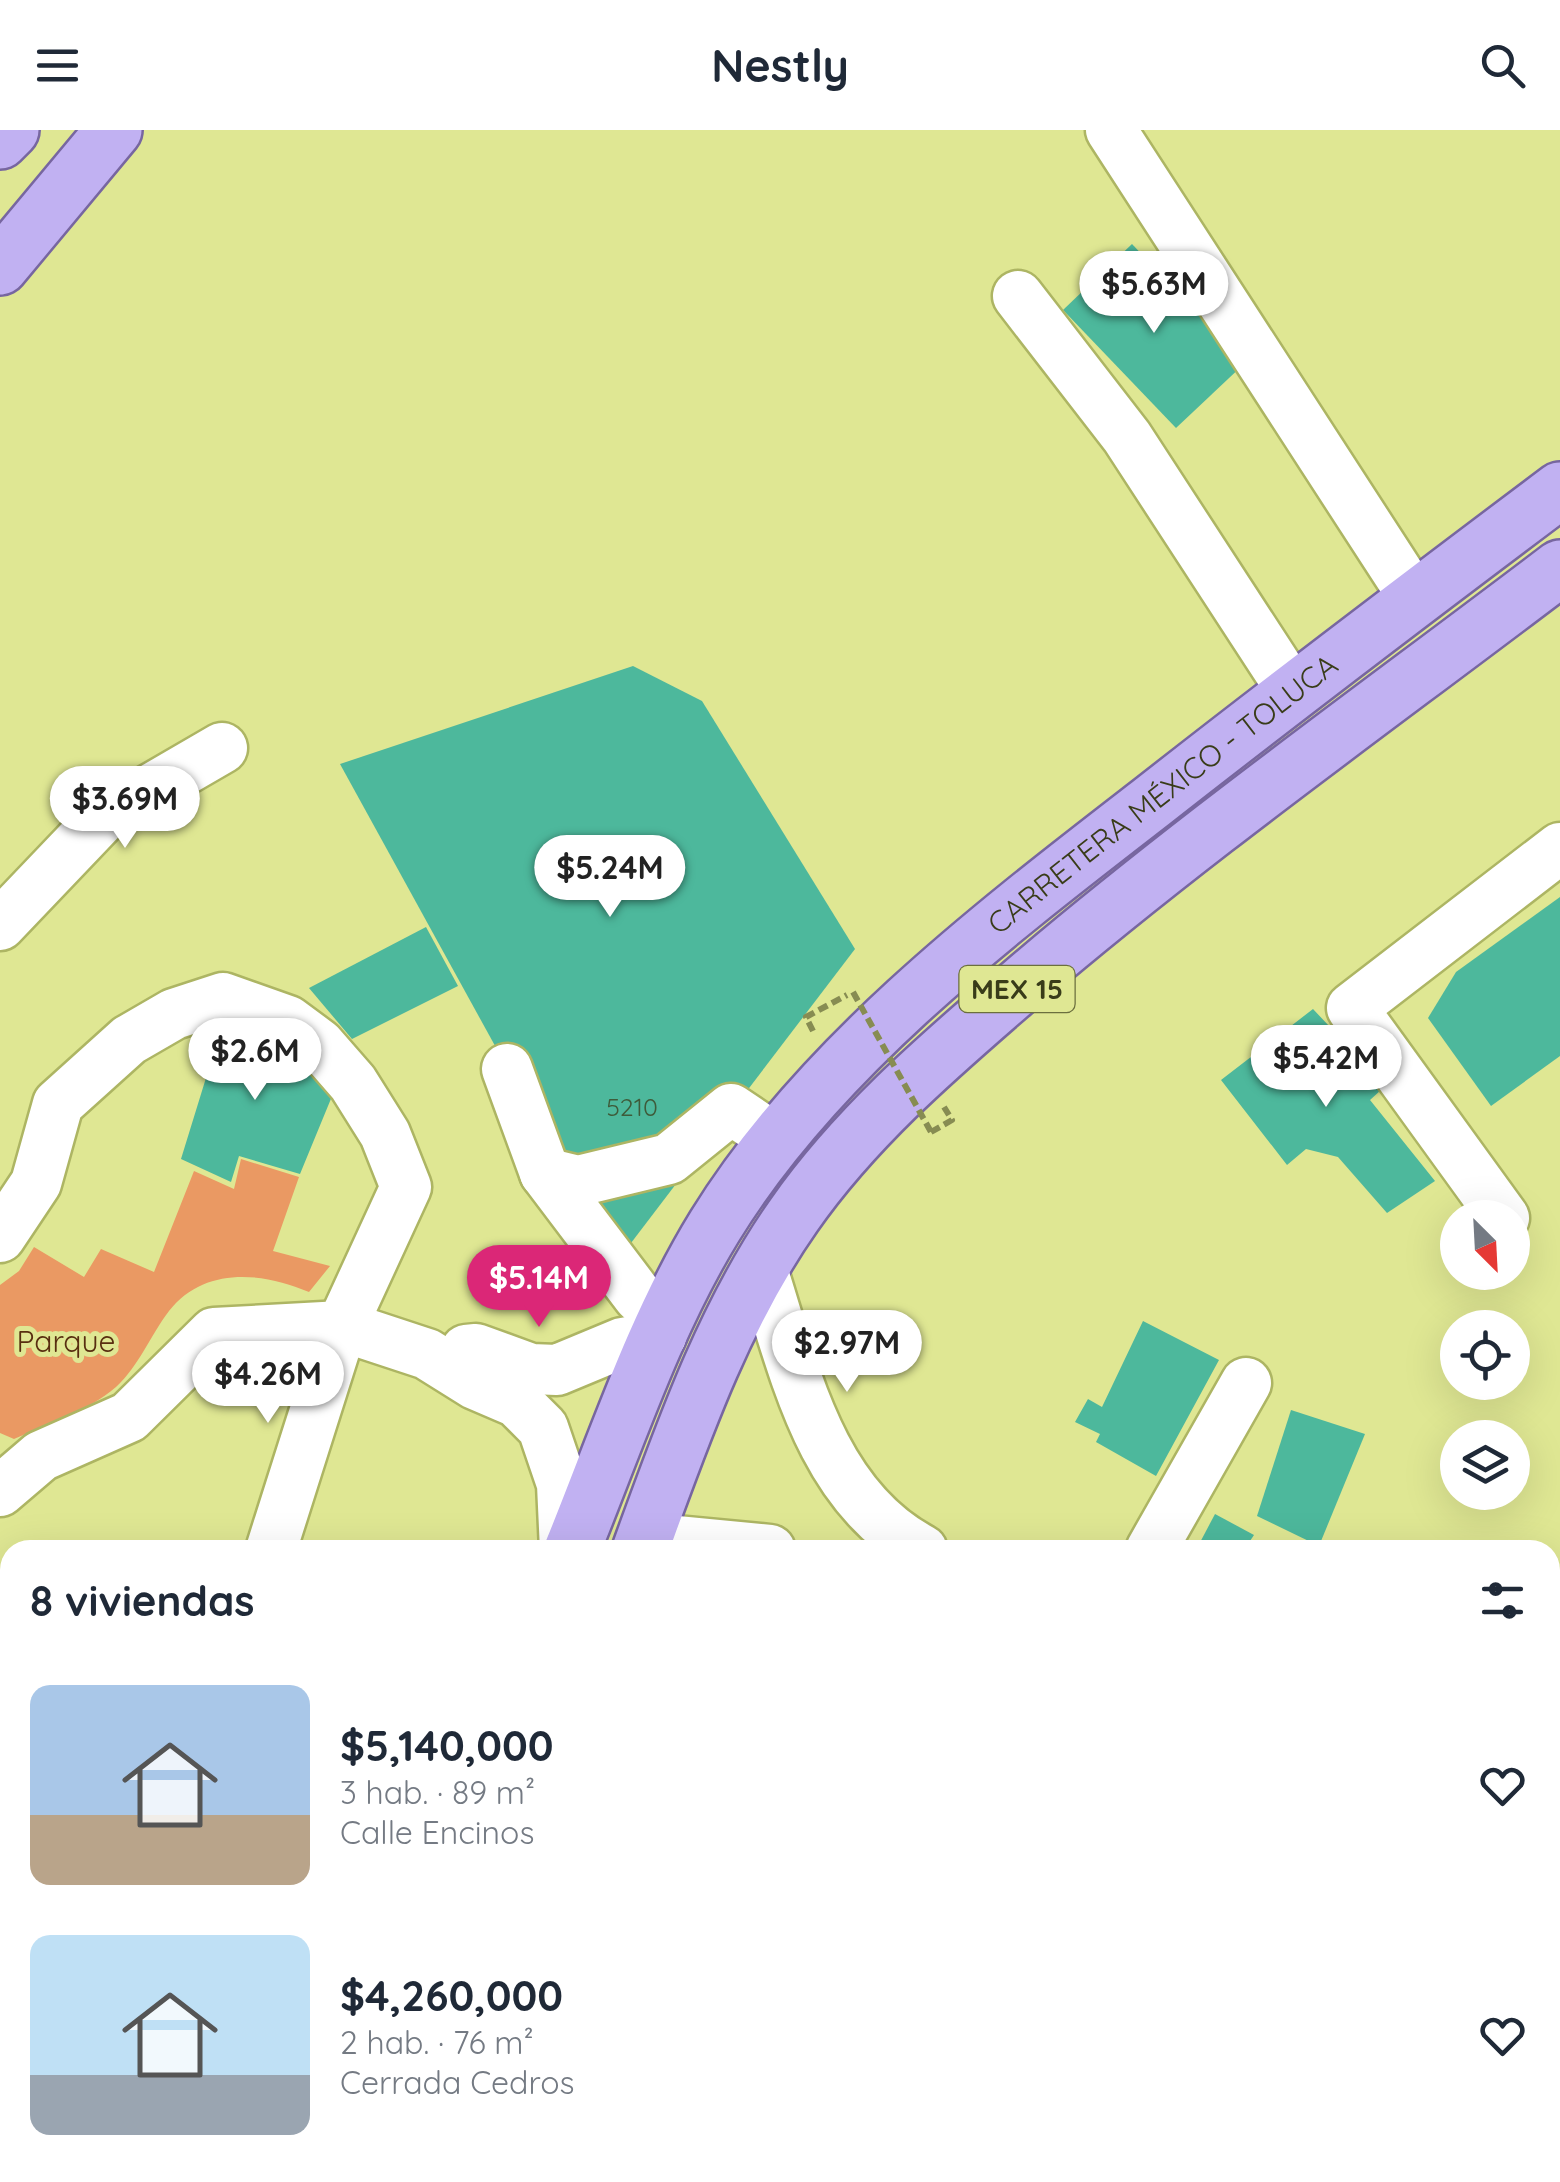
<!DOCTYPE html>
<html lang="es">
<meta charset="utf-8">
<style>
body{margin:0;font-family:Quicksand,sans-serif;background:#f2f2f3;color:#1f2937;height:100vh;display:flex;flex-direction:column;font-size:38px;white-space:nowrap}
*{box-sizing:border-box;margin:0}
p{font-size:32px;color:#747a83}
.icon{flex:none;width:55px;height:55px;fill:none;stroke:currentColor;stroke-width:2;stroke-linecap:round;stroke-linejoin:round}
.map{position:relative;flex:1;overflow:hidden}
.sheet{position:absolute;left:0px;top:1410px;width:1560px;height:642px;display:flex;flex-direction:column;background:#fff;border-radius:30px 30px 0 0;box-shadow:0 10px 40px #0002}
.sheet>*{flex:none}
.needle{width:65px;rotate:156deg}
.buttons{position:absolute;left:1440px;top:1070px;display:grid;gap:20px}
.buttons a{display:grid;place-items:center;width:90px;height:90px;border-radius:50%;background:#fff;box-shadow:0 10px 40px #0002;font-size:50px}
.price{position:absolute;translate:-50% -85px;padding:0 22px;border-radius:35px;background:#fff;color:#222;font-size:32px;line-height:65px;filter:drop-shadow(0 2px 5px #0008)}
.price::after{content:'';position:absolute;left:50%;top:60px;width:30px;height:22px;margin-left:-15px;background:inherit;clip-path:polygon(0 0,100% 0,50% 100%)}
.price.selected{background:#db2777;color:#fff}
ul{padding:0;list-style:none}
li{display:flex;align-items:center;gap:30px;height:250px;padding:0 30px}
li span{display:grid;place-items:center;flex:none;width:280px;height:200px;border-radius:20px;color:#555}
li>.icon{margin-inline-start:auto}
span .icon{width:120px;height:120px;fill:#fffc;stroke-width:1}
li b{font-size:42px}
h2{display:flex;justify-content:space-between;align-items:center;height:120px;padding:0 30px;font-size:42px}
header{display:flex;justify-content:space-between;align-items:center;height:130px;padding:0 30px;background:#fff;font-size:45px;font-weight:700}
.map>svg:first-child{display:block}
</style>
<header><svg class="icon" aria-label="menu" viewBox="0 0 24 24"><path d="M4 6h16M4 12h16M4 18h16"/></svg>Nestly<svg class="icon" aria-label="search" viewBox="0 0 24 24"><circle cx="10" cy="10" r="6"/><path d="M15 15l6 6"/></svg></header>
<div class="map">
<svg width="1560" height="2052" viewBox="0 0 1560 2052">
<rect width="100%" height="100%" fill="#dfe793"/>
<path fill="#ea9963" d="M241,1029L299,1047L273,1121L330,1136L309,1162C263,1142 204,1136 169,1181C150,1206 139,1236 116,1257C87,1282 48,1294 14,1309L0,1303V1155L19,1141L34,1117L84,1147L101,1119L154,1142L194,1041L234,1059Z"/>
<g fill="#4db89c">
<path d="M1132,114L1245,233L1176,298L1063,180Z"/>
<path d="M633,536L702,571L855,819L615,1134L340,634Z"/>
<path d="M1560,767V926L1491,976L1428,888L1456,842Z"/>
<path d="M426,797L458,856L352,909L309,858Z"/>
<path d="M230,870L335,959L300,1044L239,1026L231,1052L181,1029Z"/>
<path d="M1313,879L1346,914L1345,923L1381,960L1370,970L1435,1051L1387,1083L1338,1027L1306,1019L1287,1035L1221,950Z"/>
<path d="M1143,1191L1219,1230L1156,1346L1096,1312L1100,1304L1075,1292L1088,1269L1102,1277Z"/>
<path d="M1291,1280L1365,1304L1319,1416L1257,1386Z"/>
<path d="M1215,1384L1254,1405L1244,1420H1196Z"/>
</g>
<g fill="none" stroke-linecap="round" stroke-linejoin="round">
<defs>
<g id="minor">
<path d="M1111,0L1415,469"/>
<path d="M1018,166L1127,307L1293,562"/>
<path d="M0,795L103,687L222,618"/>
<path d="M507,939L545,1043L638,1166L666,1193"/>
<path d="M545,1043L578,1051L669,1029L731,979L777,1010"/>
<path d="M1504,1088L1352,878L1560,718"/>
<path d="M0,1107L36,1053L58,974L129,910L174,884L223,868L288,891L319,914L353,953L385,1004L406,1057L342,1196L271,1420"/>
<path d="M762,1139C794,1239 820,1366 922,1420"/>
<path d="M466,1220L476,1219L531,1239L557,1240L622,1213L661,1206"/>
<path d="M0,1361L41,1326L129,1287L214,1203L342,1196L427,1224L475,1254L517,1272L543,1298L562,1354L565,1420"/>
<path d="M645,1408L770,1420"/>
<path d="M1151,1420L1246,1253"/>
<path d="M0,1698L10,1700"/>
<path d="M1550,1908L1560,1919"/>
<path d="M1208,2042L1219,2052"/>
</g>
<g id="major">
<path d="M0,11L11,0"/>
<path d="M0,137L114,0"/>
<path id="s1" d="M572,1420C616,1312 654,1195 715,1096C819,927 997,792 1152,672C1287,566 1423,463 1560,360"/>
<path d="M640,1420C682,1305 723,1186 794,1085C856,996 941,924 1022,854C1194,707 1380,575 1560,438"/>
<path d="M350,2052L353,2042"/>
<path d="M410,2052L413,2042"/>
</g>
</defs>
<use href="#minor" stroke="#adb563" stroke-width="55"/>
<use href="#major" stroke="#7766a0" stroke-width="60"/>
<g stroke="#878c52" stroke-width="6" stroke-dasharray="10 5" stroke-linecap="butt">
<path d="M813,901L806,887L847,865"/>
<path d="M931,1002L952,990L944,977"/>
</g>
<use href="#minor" stroke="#fff" stroke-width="50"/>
<use href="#major" stroke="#c1b1f2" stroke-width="55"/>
<path stroke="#878c52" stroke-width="6" stroke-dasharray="10 5" stroke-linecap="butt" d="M853,862L931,1002"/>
</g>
<g text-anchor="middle" stroke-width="10" stroke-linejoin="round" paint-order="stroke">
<g font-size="25" fill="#3e5b3a">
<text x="632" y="986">5210</text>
</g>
<rect fill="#dfe793" stroke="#6b6f3e" stroke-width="2.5" x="959.5" y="836" width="115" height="46" rx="8"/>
<g font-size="28" font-weight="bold" fill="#393c19">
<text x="1017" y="869">MEX 15</text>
</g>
<g font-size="30" fill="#393c19" stroke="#dfe793">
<text dy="10" stroke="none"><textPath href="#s1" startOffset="980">CARRETERA MÉXICO - TOLUCA</textPath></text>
</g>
<g font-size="30" fill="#582e10" stroke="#dfe793">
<text x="66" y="1222">Parque</text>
</g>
</g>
</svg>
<div class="buttons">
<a><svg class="needle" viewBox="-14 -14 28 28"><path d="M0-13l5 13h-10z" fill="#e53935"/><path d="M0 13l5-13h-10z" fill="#747a83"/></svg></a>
<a><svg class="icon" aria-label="locate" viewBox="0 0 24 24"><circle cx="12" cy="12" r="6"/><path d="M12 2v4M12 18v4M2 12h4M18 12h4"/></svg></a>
<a><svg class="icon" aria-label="layers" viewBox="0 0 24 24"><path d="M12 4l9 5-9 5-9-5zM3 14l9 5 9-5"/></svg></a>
</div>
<b class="price" style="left:1154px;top:206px">$5.63M</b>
<b class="price" style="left:125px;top:721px">$3.69M</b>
<b class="price" style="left:610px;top:790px">$5.24M</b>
<b class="price" style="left:255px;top:973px">$2.6M</b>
<b class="price" style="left:1326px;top:980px">$5.42M</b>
<b class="price selected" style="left:539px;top:1200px">$5.14M</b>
<b class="price" style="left:847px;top:1265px">$2.97M</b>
<b class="price" style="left:268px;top:1296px">$4.26M</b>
<section class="sheet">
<h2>8 viviendas<svg class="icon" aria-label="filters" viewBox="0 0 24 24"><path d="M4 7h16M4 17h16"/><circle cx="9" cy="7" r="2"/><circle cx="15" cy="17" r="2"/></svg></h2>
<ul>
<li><span style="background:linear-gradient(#a9c7e8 65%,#b9a48a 0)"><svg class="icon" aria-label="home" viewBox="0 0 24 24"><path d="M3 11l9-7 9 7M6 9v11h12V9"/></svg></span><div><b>$5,140,000</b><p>3 hab. · 89 m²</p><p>Calle Encinos</p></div><svg class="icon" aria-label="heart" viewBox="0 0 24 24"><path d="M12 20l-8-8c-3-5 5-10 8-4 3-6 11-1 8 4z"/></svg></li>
<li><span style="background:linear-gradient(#bfe0f5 70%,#9aa5b1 0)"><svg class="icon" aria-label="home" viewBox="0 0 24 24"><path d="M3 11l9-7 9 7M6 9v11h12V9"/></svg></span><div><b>$4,260,000</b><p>2 hab. · 76 m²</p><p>Cerrada Cedros</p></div><svg class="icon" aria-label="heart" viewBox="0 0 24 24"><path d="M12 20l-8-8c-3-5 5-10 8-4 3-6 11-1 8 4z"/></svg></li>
</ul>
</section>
</div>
